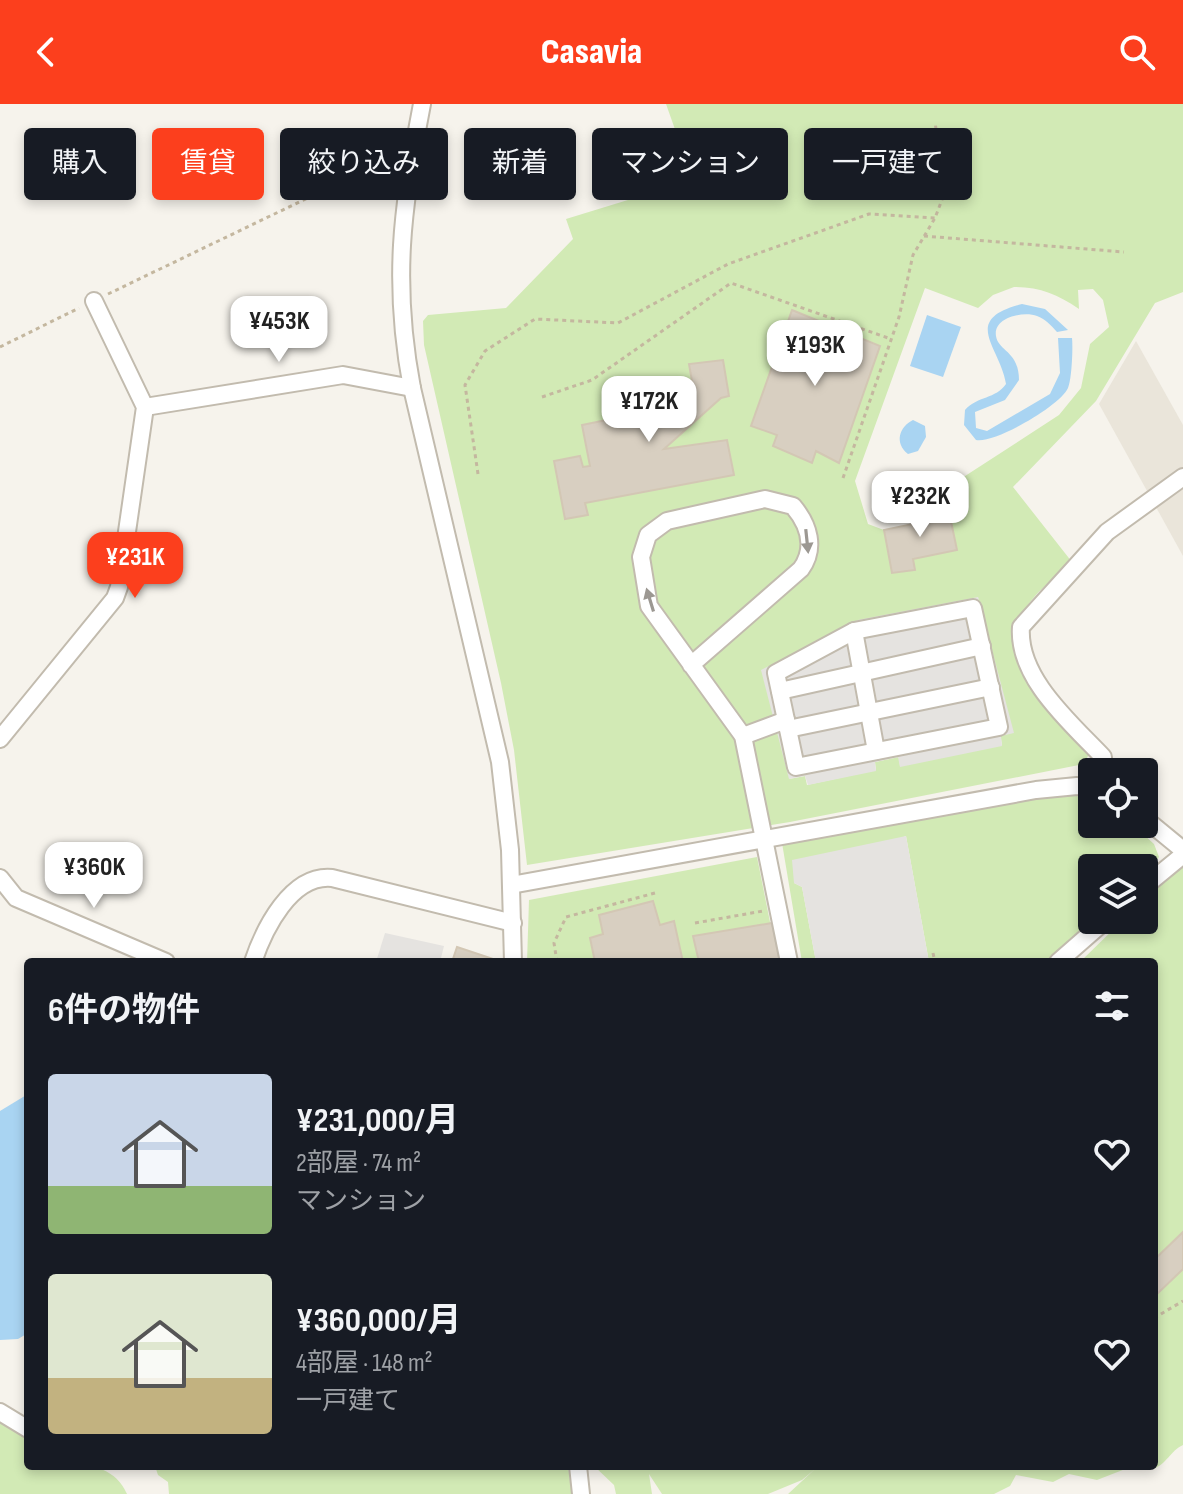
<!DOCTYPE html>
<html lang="ja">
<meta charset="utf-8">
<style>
body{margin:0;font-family:"Sofia Sans Condensed","Noto Sans JP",sans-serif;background:#20242c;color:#f1f3f6;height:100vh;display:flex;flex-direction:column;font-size:30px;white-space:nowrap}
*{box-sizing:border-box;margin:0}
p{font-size:26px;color:#9ea1a6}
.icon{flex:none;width:44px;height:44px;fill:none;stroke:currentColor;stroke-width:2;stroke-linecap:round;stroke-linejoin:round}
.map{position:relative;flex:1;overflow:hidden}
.drawer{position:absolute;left:24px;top:854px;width:1134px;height:512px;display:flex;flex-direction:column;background:#171b24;border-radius:8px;box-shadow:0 4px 12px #0003}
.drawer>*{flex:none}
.guide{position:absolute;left:24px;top:24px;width:1136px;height:72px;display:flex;gap:16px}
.tools{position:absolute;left:1078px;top:654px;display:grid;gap:16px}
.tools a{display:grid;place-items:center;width:80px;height:80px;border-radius:8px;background:#171b24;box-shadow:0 4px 12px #0003;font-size:40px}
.price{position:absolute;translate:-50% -68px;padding:0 18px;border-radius:16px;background:#fff;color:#222;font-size:26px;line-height:52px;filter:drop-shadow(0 2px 4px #0008)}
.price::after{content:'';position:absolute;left:50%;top:48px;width:24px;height:18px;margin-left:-12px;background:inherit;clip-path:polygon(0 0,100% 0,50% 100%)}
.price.selected{background:#fc3f1d;color:#fff}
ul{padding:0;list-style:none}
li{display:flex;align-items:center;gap:24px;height:200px;padding:0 24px}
li span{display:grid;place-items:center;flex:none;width:224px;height:160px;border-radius:8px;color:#555}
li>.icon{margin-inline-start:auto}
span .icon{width:96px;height:96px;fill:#fffc;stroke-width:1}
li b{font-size:34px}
h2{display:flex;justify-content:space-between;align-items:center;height:96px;padding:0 24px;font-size:34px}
.tag{padding:0 28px;border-radius:8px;background:#171b24;box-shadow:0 4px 12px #0003;font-size:28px;line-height:72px}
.tag.selected{background:#fc3f1d;color:#fff}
header{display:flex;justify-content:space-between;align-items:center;height:104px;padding:0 24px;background:#fc3f1d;color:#fff;font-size:36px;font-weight:800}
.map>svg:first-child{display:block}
</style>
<header><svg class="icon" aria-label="back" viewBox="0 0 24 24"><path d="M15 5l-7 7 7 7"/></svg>Casavia<svg class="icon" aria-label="search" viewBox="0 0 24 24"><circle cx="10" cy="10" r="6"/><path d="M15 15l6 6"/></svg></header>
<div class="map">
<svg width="1183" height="1390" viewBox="0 0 1183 1390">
<rect width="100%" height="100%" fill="#f6f3ec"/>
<path fill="#eae5da" d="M1136,237L1183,321V452L1099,300Z"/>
<g fill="#d2eab5" fill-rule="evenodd">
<path d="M666,0H1183V188L1155,199L1096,297L1013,383L1072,458C1046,482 1016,500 1017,538L1090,648L1084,660L790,718L527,761L514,646L501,579L424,241L423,217L428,211L506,204L573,135L566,115L693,76ZM1014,183C1040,183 1057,190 1079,205L1078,186L1093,185L1103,196L1109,223L1090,240L1081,284L1059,311L962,374V383L948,403L911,410L913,421L884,426L868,420L855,377L925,184L978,204L993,191ZM978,493L1002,641L900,662L899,653L875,658L876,666L807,681L805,672L789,675Z"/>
<path d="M1066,690L1092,695V720H1132L1154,740L1159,753L1144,772V764H1092V816H1096L1050,858H929L906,732L794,779L802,783L816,858H802L782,739Z"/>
<path d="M757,753L778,858H527L529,796Z"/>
<path d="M1183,758V1341C1170,1347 1167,1360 1153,1365L1148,1362H1154V858H1080L1123,816H1144V796Z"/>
<path d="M0,1316L28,1333V1362C63,1362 110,1351 127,1390H0Z"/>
<path d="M155,1362H568L572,1390H169L168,1378L158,1371Z"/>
<path d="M594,1362H1133L1097,1376L1069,1370L1053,1378L1016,1371L1010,1382L994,1390H788L815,1365L802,1376L768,1390H662L649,1370L652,1390H616L614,1381Z"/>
</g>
<g fill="#e5e3e0">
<path d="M978,493L1014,629L1001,632L1002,642L900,663L898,653L875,658L876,667L808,681L805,672L789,675L761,566L858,516Z"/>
<path d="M906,732L929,858H816L802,783L794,779L792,756Z"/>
<path d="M385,829L444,842L440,858H376Z"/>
</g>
<g fill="#a9d4f2">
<path d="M1022,200L1045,205L1068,226L1057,228C1051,221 1045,215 1037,212C1024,207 993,213 996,232C998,247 1019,247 1019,276L1005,296L975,308L976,324L987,327L1050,290L1060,269L1058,234H1072C1073,242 1072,275 1068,284C1060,302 994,340 976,336L964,321L965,306C977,292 996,295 1006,280C1000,242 960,216 1022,200Z"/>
<path d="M927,211L961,223L943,273L910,262Z"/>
<path d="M913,316L925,322L926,333L918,347L908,350C894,339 899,323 913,316Z"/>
<path d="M28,990V1229L18,1235L0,1236V1007Z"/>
</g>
<g fill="#d8cfc1" stroke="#d3c7b4" stroke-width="2">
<path d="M792,206L880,242L839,359L816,347L812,359L773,342L777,331L751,322Z"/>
<path d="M723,256L729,292L721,294L664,345L727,336L734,371L585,399L588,411L565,415L554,357L580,352L583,363L590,362L582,321L626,312L629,319L642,316L636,282L682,274L683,280L692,277L689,260Z"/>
<path d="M948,403L957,446L913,455L915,466L892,469L884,426L913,420L911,410Z"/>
<path d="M653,797L660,821L674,817L683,858H595L590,834L603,830L599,811Z"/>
<path d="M772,819L780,858H699L693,832Z"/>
<path d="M457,843L493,855V858H452Z"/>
<path d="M1183,1128V1165L1154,1193V1156Z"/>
</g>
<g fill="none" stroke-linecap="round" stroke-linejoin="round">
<defs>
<g id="minor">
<path d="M422,0C402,103 392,179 412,284L500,658L510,746L513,858"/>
<path d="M145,303L343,271L412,284"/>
<path d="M973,504L999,623L796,663L776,569L854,527Z"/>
<path d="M854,527L876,647"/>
<path d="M691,561L801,465C816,444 809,421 793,402L765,395L667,417L648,431L641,453L649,502L743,632L789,858"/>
<path d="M780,587L982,542"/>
<path d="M788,625L991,583"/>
<path d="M743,632L786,616"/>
<path d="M0,635L115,494L119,483L145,303L94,197"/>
<path d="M1103,668V653C1072,620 1017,574 1021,523L1107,428L1183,373"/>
<path d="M1144,714L1183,746"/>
<path d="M0,774L16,794L166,858"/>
<path d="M511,781L1036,686L1077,682L1092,685"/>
<path d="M1144,783L1183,751"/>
<path d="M253,858C264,825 291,770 332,774L513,819"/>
<path d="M1058,858L1106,816"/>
<path d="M0,1308L28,1325"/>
<path d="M578,1362L581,1390"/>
</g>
</defs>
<use href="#minor" stroke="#c2bbae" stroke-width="20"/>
<g stroke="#c4b79f" stroke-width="3" stroke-dasharray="4 4" stroke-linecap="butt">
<path d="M924,132L1124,148"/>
<path d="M108,190L397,51"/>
<path d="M0,243L79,204"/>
<path d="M542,293L592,276L731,179L891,235"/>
<path d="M478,370L465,281L485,247L535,215L618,219L728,160L869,110L935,114"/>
<path d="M843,374L899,213L913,151L935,114L945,88L935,18"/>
<path d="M695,819L763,807"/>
<path d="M933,849L935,858"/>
<path d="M557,858L554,839L566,813L655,789"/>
<path d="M1154,1214L1183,1197"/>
</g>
<use href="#minor" stroke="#fff" stroke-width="16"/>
</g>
<defs><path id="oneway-solid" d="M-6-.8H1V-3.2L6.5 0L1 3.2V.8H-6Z" transform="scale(2)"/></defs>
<g fill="#9c9892">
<use href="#oneway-solid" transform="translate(807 437) rotate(84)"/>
<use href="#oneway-solid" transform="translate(650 496) rotate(-107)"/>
</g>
</svg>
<div class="tools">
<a><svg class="icon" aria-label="locate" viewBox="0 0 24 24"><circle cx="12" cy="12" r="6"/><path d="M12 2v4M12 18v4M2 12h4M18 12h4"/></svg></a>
<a><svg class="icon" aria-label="layers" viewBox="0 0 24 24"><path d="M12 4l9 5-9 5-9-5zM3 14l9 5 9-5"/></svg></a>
</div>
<b class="price" style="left:279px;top:260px">¥453K</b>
<b class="price" style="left:815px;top:284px">¥193K</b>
<b class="price" style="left:649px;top:340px">¥172K</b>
<b class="price" style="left:920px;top:435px">¥232K</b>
<b class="price selected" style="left:135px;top:496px">¥231K</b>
<b class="price" style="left:94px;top:806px">¥360K</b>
<div class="guide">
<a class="tag">購入</a>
<a class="tag selected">賃貸</a>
<a class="tag">絞り込み</a>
<a class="tag">新着</a>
<a class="tag">マンション</a>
<a class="tag">一戸建て</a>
</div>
<section class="drawer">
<h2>6件の物件<svg class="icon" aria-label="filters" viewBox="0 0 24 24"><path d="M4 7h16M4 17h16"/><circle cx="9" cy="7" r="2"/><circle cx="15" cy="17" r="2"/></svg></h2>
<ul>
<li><span style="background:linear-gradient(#c9d6e8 70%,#8fb573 0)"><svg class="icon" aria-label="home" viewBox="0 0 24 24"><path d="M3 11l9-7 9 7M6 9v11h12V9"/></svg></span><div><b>¥231,000/月</b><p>2部屋 · 74 m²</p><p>マンション</p></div><svg class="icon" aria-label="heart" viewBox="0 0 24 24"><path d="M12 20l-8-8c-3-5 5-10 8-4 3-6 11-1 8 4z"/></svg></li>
<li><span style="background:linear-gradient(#dfe7d0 65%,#c2b280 0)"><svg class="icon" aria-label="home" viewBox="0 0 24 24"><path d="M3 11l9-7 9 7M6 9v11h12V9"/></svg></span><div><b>¥360,000/月</b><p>4部屋 · 148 m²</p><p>一戸建て</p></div><svg class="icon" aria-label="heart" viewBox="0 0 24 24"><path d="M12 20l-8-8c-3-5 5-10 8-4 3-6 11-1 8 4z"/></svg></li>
</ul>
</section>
</div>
